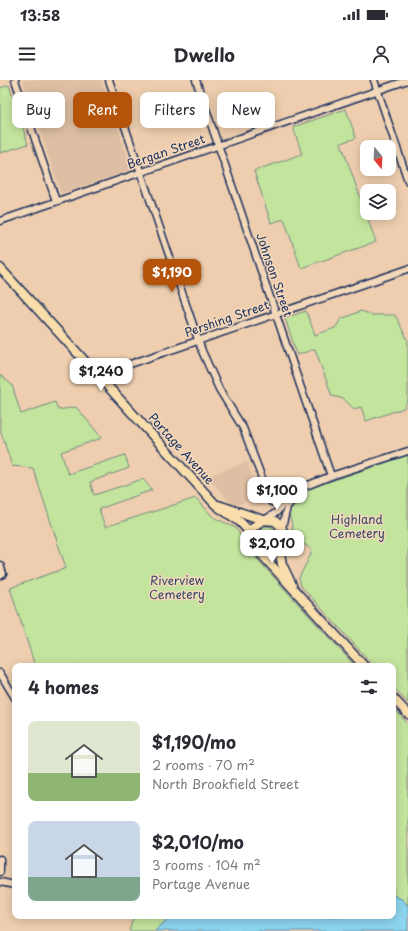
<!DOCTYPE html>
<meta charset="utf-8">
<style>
body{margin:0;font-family:"Playpen Sans",sans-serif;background:#f7f7f7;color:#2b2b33;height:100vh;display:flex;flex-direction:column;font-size:15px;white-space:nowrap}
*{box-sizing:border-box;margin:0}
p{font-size:13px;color:#7c7c81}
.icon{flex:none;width:22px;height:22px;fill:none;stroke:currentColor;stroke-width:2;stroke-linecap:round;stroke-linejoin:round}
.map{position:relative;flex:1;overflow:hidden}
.drawer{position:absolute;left:12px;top:583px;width:384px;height:256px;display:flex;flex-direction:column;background:#fff;border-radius:8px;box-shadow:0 2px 10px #0003}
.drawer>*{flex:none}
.banner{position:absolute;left:12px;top:12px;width:384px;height:36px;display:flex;gap:8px}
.needle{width:26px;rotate:162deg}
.tools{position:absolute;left:360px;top:60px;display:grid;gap:8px}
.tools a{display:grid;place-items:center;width:36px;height:36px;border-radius:8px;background:#fff;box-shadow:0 2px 10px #0003;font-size:20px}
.price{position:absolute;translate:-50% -34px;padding:0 9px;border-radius:8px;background:#fff;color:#222;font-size:13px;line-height:26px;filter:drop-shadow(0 1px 2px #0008)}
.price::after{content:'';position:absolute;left:50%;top:24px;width:12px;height:9px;margin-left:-6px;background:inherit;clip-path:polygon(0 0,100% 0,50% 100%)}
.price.on{background:#b45309;color:#fff}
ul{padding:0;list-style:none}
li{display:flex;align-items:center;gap:12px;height:100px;padding:0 16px}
li span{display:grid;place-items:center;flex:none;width:112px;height:80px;border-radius:8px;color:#555}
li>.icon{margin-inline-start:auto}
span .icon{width:48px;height:48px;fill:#fffc;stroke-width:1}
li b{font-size:17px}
h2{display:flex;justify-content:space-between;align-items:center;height:48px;padding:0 16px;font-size:17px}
.tag{padding:0 14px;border-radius:8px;background:#fff;box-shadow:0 2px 10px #0003;font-size:14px;line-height:36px}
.tag.on{background:#b45309;color:#fff}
.status{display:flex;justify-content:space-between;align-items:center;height:28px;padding:0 20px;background:#fff;direction:ltr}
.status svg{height:11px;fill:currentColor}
header{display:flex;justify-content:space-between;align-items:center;height:52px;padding:0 16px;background:#fff;font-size:18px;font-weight:700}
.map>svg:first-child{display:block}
</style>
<div class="status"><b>13:58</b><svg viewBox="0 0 49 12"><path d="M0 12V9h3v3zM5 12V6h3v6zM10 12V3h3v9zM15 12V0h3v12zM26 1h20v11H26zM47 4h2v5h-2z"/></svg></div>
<header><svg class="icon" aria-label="menu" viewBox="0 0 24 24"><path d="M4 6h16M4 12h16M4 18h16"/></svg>Dwello<svg class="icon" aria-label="person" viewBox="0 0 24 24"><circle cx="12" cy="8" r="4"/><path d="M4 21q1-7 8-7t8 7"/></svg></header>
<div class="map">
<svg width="408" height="851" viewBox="0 0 408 851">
<rect width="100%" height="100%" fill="#eeceae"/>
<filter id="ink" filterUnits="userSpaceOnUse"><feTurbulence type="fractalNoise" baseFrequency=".025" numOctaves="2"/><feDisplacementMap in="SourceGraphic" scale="8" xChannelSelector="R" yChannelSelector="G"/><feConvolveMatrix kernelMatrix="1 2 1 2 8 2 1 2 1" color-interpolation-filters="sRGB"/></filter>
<g filter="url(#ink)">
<g fill="#debfa3">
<path d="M23,0H101L132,90L61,114Z"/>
<path d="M247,382L260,417L233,426L207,396Z"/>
</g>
<g fill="#c3e49d" stroke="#6f8a7e">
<path d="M9,5L28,64L0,73V8Z"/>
<path d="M346,29L356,58L341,63L376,162L301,188L284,139L271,143L254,91L302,74L293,47Z"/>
<path d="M306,231L315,255L335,248L341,239L361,231L372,235H395L408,261V320L404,328L366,341L361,327L354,329L344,319L332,316L315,269L297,275L285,238Z"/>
<path d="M0,295L12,305L21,334L55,322L58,330L76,327L102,358L61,372L68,394L125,375L129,388L90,402L94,415L143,399L152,410L99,429L105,447L196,418L213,437L236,448L249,470L355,586H35L10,508L66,488L33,388L12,386L0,349Z"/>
<path d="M408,375V623L393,607V586H374L301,506L299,498L311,474V470C307,464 299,464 295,458C291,450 293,439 287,433C293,421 298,415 310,408Z"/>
<circle cx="267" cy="457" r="11"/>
<path d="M393,627L408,644V826L403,820L393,815Z"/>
<path d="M134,836H171L155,851H129Z"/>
</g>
<path fill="#8dd5ef" stroke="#5f93b5" d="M393,815L403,820L408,826V851H155L171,836H393Z"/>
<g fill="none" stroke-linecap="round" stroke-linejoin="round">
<defs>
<g id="minor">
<path d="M15,0L56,121"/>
<path d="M109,0L202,271L219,309L243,348L271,422"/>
<path d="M196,0L331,396"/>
<path d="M374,0L408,101"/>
<path d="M0,141L408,0"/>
<path d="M98,295L408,189"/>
<path d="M266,439L277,432L286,419L296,410L331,396L408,371"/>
<path d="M282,448L287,427L296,415"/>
<path d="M0,485L3,494L0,496"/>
<path d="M0,593L15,618"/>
<path d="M0,779V792"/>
<path d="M0,802L15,805"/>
</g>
<g id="major">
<path d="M0,188L215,424C227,435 243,439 250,455"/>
<path d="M218,425L263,440"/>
<path d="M279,470L282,484L292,505"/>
<path d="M262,474C283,477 293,455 275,441L263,440L253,447L250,455L252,464L364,586"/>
<path d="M393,618L408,634"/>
</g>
</defs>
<use href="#minor" stroke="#1b2f5e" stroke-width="9"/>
<use href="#major" stroke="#1b2f5e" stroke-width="11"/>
<use href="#minor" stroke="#f3d8ba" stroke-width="6"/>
<use href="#major" stroke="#f9deab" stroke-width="8"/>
</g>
</g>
<g text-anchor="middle" stroke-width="3" stroke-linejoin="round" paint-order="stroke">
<g font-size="12" fill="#1b2f5e" stroke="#f3d8ba">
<text transform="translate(166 72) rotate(-19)" y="4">Bergan Street</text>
<text transform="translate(274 195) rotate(71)" y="4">Johnson Street</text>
<text transform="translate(227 239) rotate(-19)" y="4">Pershing Street</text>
<text transform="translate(181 369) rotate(48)" y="4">Portage Avenue</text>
</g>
<g font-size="12" fill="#344a67" stroke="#f3d8ba">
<text x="357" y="444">Highland<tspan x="357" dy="14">Cemetery</tspan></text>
<text x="177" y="505">Riverview<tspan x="177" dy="14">Cemetery</tspan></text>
</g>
</g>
</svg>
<div class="tools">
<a><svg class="needle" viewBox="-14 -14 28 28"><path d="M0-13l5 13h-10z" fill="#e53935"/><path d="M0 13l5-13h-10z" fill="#7c7c81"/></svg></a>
<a><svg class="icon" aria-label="layers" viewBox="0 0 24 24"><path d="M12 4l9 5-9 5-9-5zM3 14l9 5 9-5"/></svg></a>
</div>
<b class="price on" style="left:172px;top:213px">$1,190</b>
<b class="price" style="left:101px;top:312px">$1,240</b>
<b class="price" style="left:277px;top:431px">$1,100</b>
<b class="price" style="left:272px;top:484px">$2,010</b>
<div class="banner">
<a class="tag">Buy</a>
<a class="tag on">Rent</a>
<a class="tag">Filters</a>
<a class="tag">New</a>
</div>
<section class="drawer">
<h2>4 homes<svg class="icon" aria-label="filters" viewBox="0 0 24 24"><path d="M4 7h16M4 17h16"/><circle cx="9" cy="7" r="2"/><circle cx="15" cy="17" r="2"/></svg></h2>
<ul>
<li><span style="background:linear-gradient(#dfe7d0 65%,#8fb573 0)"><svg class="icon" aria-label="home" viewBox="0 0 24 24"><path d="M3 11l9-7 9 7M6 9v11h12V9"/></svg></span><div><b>$1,190/mo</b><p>2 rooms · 70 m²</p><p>North Brookfield Street</p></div></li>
<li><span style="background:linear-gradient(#c9d6e8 70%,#7fa58c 0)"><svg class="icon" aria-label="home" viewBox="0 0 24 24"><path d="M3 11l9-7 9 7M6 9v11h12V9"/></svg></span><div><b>$2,010/mo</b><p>3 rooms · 104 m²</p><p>Portage Avenue</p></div></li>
</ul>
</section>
</div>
